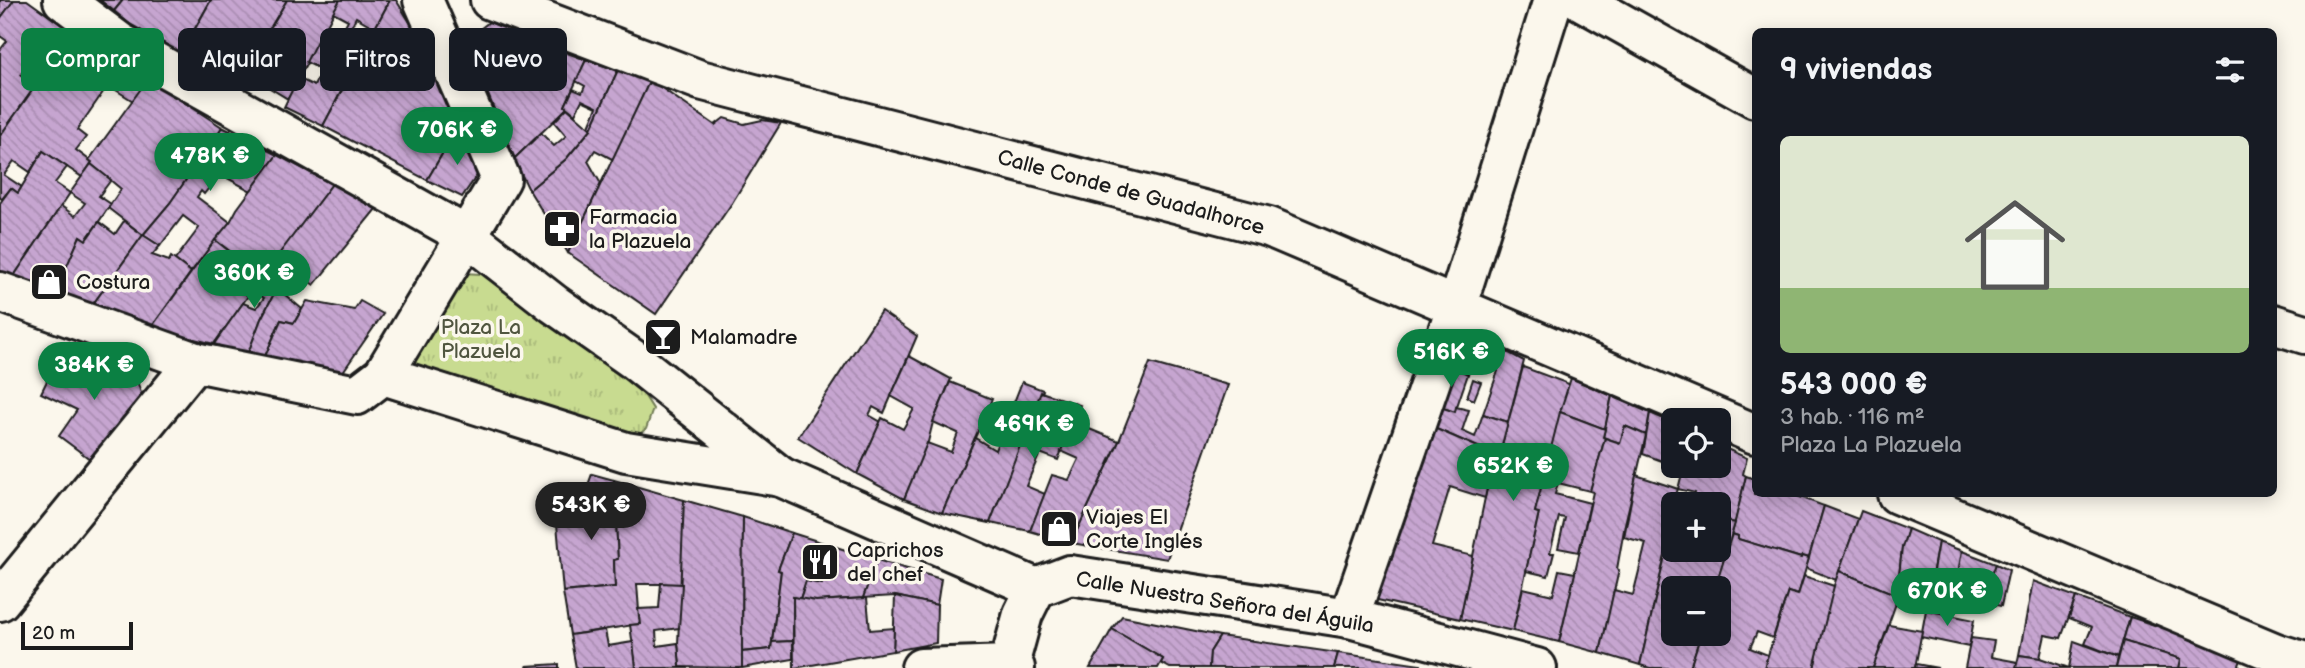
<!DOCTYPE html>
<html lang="es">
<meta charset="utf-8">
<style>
body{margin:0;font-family:"Balsamiq Sans",sans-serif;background:#20242c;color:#f1f3f6;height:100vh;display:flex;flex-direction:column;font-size:26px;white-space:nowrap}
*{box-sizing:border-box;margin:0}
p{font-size:23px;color:#9ea1a6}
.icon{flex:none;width:38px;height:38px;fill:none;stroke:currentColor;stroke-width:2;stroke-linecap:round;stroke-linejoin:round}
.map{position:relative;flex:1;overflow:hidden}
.panel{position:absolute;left:1752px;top:28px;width:525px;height:469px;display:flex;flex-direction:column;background:#171b24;border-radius:10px;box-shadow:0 4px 18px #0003}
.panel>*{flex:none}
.hud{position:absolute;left:21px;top:28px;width:665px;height:63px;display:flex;gap:14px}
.fabs{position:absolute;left:1661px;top:408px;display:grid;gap:14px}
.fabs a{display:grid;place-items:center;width:70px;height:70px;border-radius:10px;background:#171b24;box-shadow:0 4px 18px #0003;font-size:35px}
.scale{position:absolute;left:21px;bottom:18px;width:112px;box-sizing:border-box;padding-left:7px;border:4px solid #1c1c1c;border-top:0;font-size:19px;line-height:24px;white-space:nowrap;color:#1c1c1c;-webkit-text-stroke:5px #fbf7ec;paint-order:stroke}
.price{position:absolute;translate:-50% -60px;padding:0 16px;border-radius:24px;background:#0b8043;color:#fff;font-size:23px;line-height:46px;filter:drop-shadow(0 2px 4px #0008)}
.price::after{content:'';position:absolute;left:50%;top:42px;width:21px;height:16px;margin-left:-10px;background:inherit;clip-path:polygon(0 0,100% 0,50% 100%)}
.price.active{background:#222;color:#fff}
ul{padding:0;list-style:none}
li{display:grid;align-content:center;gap:14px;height:371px;padding:0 28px}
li+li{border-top:2px solid #363941}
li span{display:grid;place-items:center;height:217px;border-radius:10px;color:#555}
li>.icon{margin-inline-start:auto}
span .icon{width:126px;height:126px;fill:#fffc;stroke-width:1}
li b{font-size:30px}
h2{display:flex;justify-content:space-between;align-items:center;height:84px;padding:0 28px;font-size:30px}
.pill{padding:0 24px;border-radius:10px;background:#171b24;box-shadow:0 4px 18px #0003;font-size:24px;line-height:63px}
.pill.active{background:#0b8043;color:#fff}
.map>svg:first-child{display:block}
</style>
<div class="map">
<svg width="2305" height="668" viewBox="0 0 2305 668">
<defs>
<pattern id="park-tufts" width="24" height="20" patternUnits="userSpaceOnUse" patternTransform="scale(1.75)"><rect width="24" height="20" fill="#c8db90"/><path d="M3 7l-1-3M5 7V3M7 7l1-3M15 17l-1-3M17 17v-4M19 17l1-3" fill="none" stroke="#abbb7c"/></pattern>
<pattern id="building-back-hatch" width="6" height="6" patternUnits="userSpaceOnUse" patternTransform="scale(1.75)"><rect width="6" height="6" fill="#c6a5d0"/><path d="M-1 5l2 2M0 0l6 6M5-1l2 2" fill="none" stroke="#aa8db2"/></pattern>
</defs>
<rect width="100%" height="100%" fill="#fbf7ec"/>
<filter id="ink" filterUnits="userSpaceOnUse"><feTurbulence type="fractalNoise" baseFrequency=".0143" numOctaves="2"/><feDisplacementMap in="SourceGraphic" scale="14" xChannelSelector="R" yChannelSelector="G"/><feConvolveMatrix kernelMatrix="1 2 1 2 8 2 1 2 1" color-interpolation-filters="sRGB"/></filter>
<g filter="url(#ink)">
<path fill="url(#park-tufts)" stroke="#727c56" stroke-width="2" d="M464,273L481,274L641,390L653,409L646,429L634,438L416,374L408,354Z"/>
<g fill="url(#building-back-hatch)" stroke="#1c1c1c" stroke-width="2">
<path d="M0,0H14L0,19Z"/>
<path d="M14,0H27L73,33L46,71L32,60L21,75L36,85L0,136V50L7,41L0,36V19Z"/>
<path d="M100,0H123L114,11Z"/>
<path d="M123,0H211L180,55L131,25L114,11Z"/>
<path d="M211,0H287L244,72L190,38Z"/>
<path d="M287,0H340L288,99L244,72Z"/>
<path d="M340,0H390L375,28L356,17L344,42L362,52L352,71L334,62L326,79L343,88L323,126L284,107L298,78L314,86L322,70L306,62L322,31L338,39L348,20L333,12Z"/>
<path d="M390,0H396L426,48L465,131L444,151L427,180L323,126Z"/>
<path d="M489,22L538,42L523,54L480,74L466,40Z"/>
<path d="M73,33L148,79L133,101L108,85L77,130L86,137L76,150L92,162L82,177L43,151L30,172L14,161L4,175L22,187L18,193L11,188L2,199L0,198V136Z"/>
<path d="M538,42L586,60L565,106L567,108L514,159L480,74L523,54Z"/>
<path d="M586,60L618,70L591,129L589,126L597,107L582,100L575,114L565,106L573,89L582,93L585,86L576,81Z"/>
<path d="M618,70L650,80L614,160L595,150L588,161L601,184L568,253L529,190L566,159L591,129Z"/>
<path d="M148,79L222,127L206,153L204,152L185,178L186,180L170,203L143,235L108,208L121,189L91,164L92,162L89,160Z"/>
<path d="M650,80L715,125L724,118L744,124L762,120L781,123L732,203L656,314L568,253Z"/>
<path d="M567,108L591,129L566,159L529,190L514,159L541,133L554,146L566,136L554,122Z"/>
<path d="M222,127L277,155L251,191L220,174L204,194L201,191L197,197L230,222L191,272L175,260L199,228L183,216L160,246L143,235L170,203L186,180L185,178L204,152L206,153Z"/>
<path d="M465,131L482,168L462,197L427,180L444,151Z"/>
<path d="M43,151L67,167L55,183L70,193L14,276L0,271V203L11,188L18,193Z"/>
<path d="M277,155L332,184L263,276L215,240L230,222L237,209Z"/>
<path d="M91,164L111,180L99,196L111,204L86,240L80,236L57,290L14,276L61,206L75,216L85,203L70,193Z"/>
<path d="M332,184L376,209L314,285L291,269L294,266L279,254Z"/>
<path d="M124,221L143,235L88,311L52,300L80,236L86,240L99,222L115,234Z"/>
<path d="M143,235L160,246L152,255L169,261L171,257L191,272L151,328L88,311Z"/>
<path d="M215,240L229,251L219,265L224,268L225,280L248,296L214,344L151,328Z"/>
<path d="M279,254L294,266L277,288L261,319L247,356L214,344L243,303L256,308L264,298L252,290Z"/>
<path d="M277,288L302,309L294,323L281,320L263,361L247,356L261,319Z"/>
<path d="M307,301L354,310L360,301L383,314L340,376L263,361L281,320L294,323Z"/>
<path d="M881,311L917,336L884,413L873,407L869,415L881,422L857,474L798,437Z"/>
<path d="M1462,328L1524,361L1508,422L1483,414L1498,371L1473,360L1468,374L1448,365Z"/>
<path d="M63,348L134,372L145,405L98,465L59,436L77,410L41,393Z"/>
<path d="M909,356L951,379L933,422L926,450L904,499L857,474L882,418L903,429L914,409L891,396Z"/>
<path d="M1150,363L1228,385L1167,559L1071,543L1119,441Z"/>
<path d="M1448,365L1468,374L1455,412L1434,405Z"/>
<path d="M1523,367L1569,384L1535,512L1539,513L1513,631L1460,619L1494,454L1499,456Z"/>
<path d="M1571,378L1612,396L1605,429L1560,412Z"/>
<path d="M1473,379L1481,382L1474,400L1467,397Z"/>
<path d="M950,382L992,399L942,513L904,499L927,443L951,452L958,433L933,422Z"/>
<path d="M1022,382L1043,390L990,523L942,513L975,438L995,450Z"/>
<path d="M1041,392L1080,405L1058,460L1040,453L1026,486L1045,494L1030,531L990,523Z"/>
<path d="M1612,396L1650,413L1646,435L1625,426L1620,443L1603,437Z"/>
<path d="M1434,405L1455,412L1456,407L1469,410L1462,431L1475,437L1483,414L1508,422L1499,456L1427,425Z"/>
<path d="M1560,412L1605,429L1603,437L1605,438L1590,491L1558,483L1555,494L1590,503L1579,552L1558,548L1565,518L1559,517L1550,553H1554L1548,576L1526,571L1539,513L1535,512Z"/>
<path d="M1650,413L1673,423V465L1643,454Z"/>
<path d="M1072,422L1119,441L1071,543L1030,531L1052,475L1069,480L1079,459L1061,451Z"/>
<path d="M1427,425L1494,454L1485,498L1450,487L1432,546L1473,556L1460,619L1369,598Z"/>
<path d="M1625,426L1646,435L1625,524L1617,569L1619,570L1600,653L1559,642L1593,492L1590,491L1605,438L1620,443Z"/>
<path d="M1718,445L1747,458L1743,474L1746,476L1735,523L1718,519V504H1692L1695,493L1678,489L1684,466H1718Z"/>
<path d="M592,474L614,480L618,559L614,560L615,587L563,592L557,524L584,525V506L592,508L591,491L587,488Z"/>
<path d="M1636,475L1678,489L1673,504V521L1667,548L1640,665L1600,653L1614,590L1633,595L1646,543L1624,537Z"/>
<path d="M1746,476L1755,479V494H1792L1824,506L1809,558L1802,556L1801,558L1738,539V536L1732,534Z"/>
<path d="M614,480L684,500L682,584H637L640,624L570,635L563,592L615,587L614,560L618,559Z"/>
<path d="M684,500L743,517L742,668L680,667L678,644Z"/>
<path d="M1824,506L1858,519L1836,580L1806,568Z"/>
<path d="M1861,511L1908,529L1902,548L1897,595L1839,571Z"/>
<path d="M743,517L792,533L778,570L781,571L771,649L742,652Z"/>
<path d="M1718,519L1735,523L1715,588H1673V634H1701L1690,668H1650L1640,665L1673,521V550H1718Z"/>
<path d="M1908,529L1938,542L1926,608L1896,605L1902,548Z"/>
<path d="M792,533L833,546L822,584L806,581L800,599L793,597V641L772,642L781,571L778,570Z"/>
<path d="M1732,534L1738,536V539L1801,558L1802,556L1809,558L1798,595L1788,592L1773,638L1757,632L1750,648L1768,655L1764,668H1690L1701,634L1719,639L1725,622L1718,620V588H1715Z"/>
<path d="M1938,542L1962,551L1951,614L1926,610Z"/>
<path d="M833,546L877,560L863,598L816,601L800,599L806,581L822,584Z"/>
<path d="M1962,551L1996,564L1990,581L1975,574L1968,590L1956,585Z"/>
<path d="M877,560L941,579L937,605L895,596L863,598Z"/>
<path d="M1996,564L2009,570L2001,606L1977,601L1979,594L1984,596Z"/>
<path d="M1559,570L1575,573L1559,642L1513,631L1523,588L1553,595Z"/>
<path d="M1839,571L1897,595L1895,606L1873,668H1814L1830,597Z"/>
<path d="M1804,576L1834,586L1814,668H1764L1788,592L1798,595Z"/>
<path d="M2033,581L2076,597L2061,638L2045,635L2040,658L2019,655Z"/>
<path d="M661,583L682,584L679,628L656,631L657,646L678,643L680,667L689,668H636L630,625L640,624L638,609L659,608Z"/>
<path d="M895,596L937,605L936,643L893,651Z"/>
<path d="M793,597L816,601L867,598L870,630L894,628L893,651L794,668Z"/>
<path d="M2076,597L2130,617L2118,657L2085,644L2092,627L2069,618Z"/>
<path d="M1926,610L1974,620L1969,647L1921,637Z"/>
<path d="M1122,616L1220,636L1210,652L1209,668H1170L1161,663L1163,659L1112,629Z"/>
<path d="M2130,617L2185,635L2242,657L2238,668H2179L2181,659L2123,641Z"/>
<path d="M1889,625L1922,631L1915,668H1873Z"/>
<path d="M1112,629L1163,659L1158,668H1090Z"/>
<path d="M605,630L608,646L633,642L636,668H576L570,635Z"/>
<path d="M1220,636L1338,653L1334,668H1209L1210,652Z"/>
<path d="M1971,638L1994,641L1991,657L2018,662L2016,668H1965Z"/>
<path d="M793,641V659L742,668V652L771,649L772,642Z"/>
<path d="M2074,641L2118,657L2116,668H2069Z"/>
<path d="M2123,641L2181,659L2179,668H2116Z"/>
<path d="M1338,653L1421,665V668H1334Z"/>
<path d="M2019,655L2040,658L2069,668H2016Z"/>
<path d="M559,664V668H528L527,666Z"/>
<path d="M1916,664L1938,668H1915Z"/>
</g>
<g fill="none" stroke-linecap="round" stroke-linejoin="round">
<defs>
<g id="street">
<path d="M63,0L119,42L467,236L554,304L634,360L781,477L626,452L383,375"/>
<path d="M490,0L700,80L1269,227L1755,434"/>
<path d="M1580,0L1755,98"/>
<path d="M0,292L195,362L357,395L383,375L501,179L423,0"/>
<path d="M2273,324L2305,334"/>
<path d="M781,477L1036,588"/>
<path d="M1897,494L2276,653L2305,662"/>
<path d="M1036,588L1070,575L1349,618L1537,668"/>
<path d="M0,601L195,362"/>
<path d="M1349,618L1457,305L1553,0"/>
<path d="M1009,665L1023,614L1036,588"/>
<path d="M921,668L1009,665L1015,668"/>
</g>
</defs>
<use href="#street" stroke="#1c1c1c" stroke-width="44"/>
<use href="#street" stroke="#fbf7ec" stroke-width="38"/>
</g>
</g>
<defs>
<symbol id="pharmacy-square" viewBox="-11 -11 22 22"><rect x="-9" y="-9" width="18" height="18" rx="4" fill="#1c1c1c" stroke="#fbf7ec"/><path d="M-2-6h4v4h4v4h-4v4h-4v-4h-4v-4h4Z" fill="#fff"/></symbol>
<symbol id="shop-square" viewBox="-11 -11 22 22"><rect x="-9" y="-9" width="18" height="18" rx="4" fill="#1c1c1c" stroke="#fbf7ec"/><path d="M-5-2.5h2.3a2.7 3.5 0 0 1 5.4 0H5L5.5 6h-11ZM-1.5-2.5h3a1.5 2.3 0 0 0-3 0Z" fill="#fff"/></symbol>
<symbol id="bar-square" viewBox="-11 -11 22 22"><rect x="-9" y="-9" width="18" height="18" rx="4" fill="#1c1c1c" stroke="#fbf7ec"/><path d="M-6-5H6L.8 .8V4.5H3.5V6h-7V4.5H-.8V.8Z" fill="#fff"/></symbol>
<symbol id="restaurant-square" viewBox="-11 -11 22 22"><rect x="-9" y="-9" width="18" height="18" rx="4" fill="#1c1c1c" stroke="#fbf7ec"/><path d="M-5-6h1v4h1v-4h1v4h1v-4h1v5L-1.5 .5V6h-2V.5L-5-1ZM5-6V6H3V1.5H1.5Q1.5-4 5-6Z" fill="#fff"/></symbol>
</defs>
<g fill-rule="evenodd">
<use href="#pharmacy-square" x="540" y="207" width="44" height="44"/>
<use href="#shop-square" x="27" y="260" width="44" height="44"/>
<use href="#bar-square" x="641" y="315" width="44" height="44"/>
<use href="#shop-square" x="1037" y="507" width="44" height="44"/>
<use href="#restaurant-square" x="798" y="540" width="44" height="44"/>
</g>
<g text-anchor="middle" stroke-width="7" stroke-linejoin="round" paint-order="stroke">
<g font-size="21" fill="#1c1c1c" stroke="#fbf7ec">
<text transform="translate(1131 192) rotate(15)" y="7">Calle Conde de Guadalhorce</text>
<text transform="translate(1225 602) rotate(9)" y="7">Calle Nuestra Señora del Águila</text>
</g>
<g font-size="21" fill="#1c1c1c" stroke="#fbf7ec" text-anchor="start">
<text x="589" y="224">Farmacia<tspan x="589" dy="24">la Plazuela</tspan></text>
<text x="76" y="289">Costura</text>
<text x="690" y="344">Malamadre</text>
<text x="1086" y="524">Viajes El<tspan x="1086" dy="24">Corte Inglés</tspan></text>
<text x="847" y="557">Caprichos<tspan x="847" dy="24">del chef</tspan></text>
</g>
<g font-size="21" fill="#50553f" stroke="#fbf7ec">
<text x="481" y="334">Plaza La<tspan x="481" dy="24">Plazuela</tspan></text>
</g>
</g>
</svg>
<div class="fabs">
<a><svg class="icon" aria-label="locate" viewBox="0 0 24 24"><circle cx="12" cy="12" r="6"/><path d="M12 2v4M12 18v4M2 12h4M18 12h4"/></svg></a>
<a>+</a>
<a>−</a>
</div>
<div class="scale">20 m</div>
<b class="price" style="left:457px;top:167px">706K €</b>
<b class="price" style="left:210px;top:193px">478K €</b>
<b class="price" style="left:254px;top:310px">360K €</b>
<b class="price" style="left:1451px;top:389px">516K €</b>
<b class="price" style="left:94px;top:402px">384K €</b>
<b class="price" style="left:1034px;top:461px">469K €</b>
<b class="price" style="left:1513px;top:503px">652K €</b>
<b class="price active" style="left:591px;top:542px">543K €</b>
<b class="price" style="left:1947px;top:628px">670K €</b>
<div class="hud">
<a class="pill active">Comprar</a>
<a class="pill">Alquilar</a>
<a class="pill">Filtros</a>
<a class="pill">Nuevo</a>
</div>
<section class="panel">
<h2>9 viviendas<svg class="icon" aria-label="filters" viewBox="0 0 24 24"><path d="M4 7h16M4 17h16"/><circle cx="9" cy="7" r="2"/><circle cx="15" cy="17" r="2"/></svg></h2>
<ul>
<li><span style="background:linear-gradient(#dfe7d0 70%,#8fb573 0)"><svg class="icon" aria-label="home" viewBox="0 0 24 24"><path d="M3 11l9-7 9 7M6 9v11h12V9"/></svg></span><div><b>543 000 €</b><p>3 hab. · 116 m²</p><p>Plaza La Plazuela</p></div></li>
</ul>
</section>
</div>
